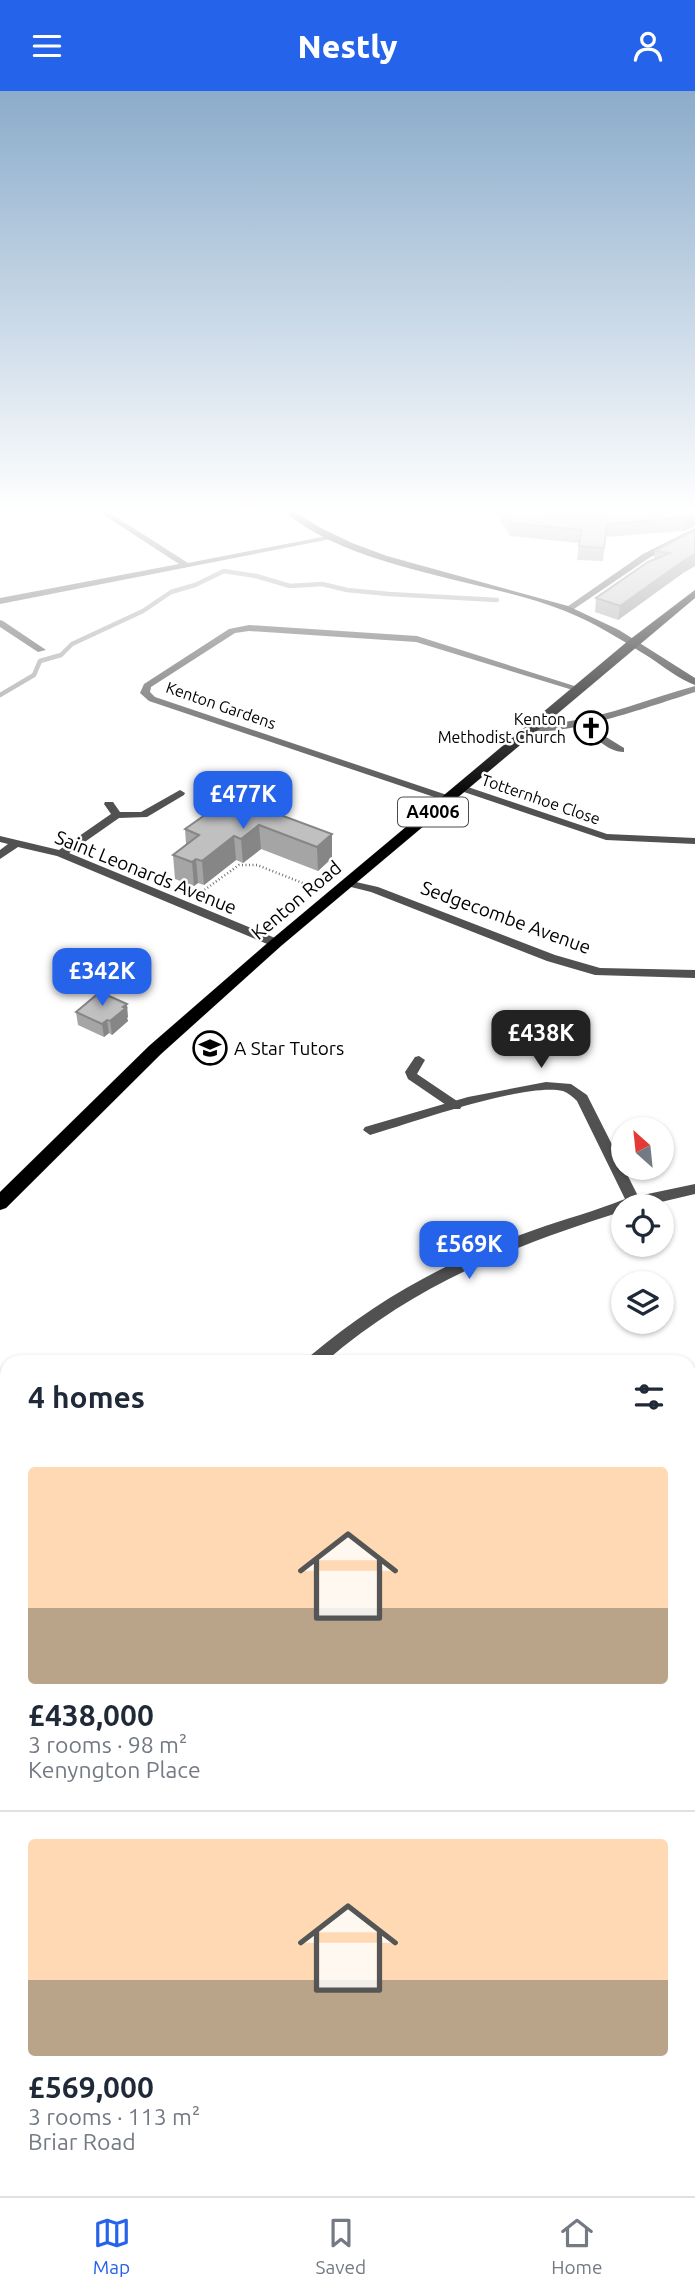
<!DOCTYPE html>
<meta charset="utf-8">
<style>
body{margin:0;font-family:Ubuntu,sans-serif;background:#f2f2f3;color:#1f2937;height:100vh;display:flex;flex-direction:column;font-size:26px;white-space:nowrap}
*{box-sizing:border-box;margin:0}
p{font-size:23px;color:#747a83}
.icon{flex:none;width:38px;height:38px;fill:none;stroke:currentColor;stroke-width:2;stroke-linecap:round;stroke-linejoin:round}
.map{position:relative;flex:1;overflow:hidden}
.side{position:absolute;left:0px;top:1264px;width:696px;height:842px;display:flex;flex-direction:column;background:#fff;border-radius:21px 21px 0 0;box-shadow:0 2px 5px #0004}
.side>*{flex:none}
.needle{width:46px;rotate:333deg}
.controls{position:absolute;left:611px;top:1026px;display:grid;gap:14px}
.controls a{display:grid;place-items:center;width:63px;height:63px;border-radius:50%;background:#fff;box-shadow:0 2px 5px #0004;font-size:35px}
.price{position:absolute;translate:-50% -60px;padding:0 16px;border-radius:14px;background:#2563eb;color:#fff;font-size:23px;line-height:46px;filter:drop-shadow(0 2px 4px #0008)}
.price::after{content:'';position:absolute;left:50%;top:42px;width:21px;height:16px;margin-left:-10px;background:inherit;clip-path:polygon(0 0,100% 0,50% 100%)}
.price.active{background:#222;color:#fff}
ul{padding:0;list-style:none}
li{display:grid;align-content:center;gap:14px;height:371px;padding:0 28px}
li+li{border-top:2px solid #e0e1e3}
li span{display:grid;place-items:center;height:217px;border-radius:7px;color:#555}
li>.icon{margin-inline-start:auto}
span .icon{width:126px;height:126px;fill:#fffc;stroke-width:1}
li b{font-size:30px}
h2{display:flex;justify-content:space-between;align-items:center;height:84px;padding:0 28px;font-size:30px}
header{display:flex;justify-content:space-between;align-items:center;height:91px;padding:0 28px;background:#2563eb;color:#fff;font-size:32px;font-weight:800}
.dock{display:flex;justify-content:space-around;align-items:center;height:98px;border-top:2px solid #e0e1e3;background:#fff;font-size:19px;color:#747a83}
.dock a{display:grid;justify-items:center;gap:4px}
.dock .active{color:#2563eb}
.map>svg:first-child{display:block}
</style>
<header><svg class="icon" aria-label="menu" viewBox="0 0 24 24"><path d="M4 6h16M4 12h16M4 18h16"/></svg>Nestly<svg class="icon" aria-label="person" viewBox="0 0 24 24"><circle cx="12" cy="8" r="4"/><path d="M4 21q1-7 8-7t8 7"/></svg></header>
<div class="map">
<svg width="695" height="2105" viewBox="0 0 695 2105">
<rect width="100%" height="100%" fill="#fff"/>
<path fill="#d8d8d8" d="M695,1529V1909L690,1897V1535Z"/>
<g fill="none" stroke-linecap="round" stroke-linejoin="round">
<path stroke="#9f9f9f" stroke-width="4.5" d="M0,604L34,584L40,570L61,564L72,553L143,520L171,501L195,494L224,480L256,485L290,495L322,493L347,499L389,503L497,509"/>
<defs>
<path id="primary" d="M695,499V507L281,855L161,963L6,1117L0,1119V1101L149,955L271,849L628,550Z"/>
</defs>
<use href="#primary" stroke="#dbdbdb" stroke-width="1"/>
<path stroke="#737373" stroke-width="2.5" stroke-dasharray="1 2.5" stroke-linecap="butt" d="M196,805L239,774H257L318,798"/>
<path stroke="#737373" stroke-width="5" stroke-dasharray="2.5 5" stroke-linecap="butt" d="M0,1746L7,1742"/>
<g fill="#515151" fill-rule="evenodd">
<path d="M695,437V442L649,467L571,520L564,518L643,463Z"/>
<path d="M584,627L587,628L598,641L624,657V661C607,661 590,643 580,630Z"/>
<path d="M419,965L425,969L417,983L460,1012L462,1015L460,1018H452L408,988L405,981L415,966Z"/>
<path d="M690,1540L695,1542V1560L690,1557Z"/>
</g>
<g fill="#515151" fill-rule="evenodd">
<path d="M93,417H102L188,472L332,444L336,447L0,513V507L179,473Z"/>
<path d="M0,529L3,530L46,559L38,561L0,536Z"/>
<path d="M249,534L417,545L584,598L576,600L416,551L249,540L235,542L151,596L150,601L155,606L453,706L454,708L449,711L149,610L140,602L144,593L229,538Z"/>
<path d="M695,595V601C666,610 549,652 527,637C536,631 552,633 564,631C609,625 651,607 695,595Z"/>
<path d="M462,694L607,743L695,747V753L606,749L458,699L457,697Z"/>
<path d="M180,699L185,702L184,704L147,726L119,727L69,762L280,849L282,852L280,855H272L57,765L18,756L0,768V759L8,753L0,751V745L59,759L111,723L104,713L105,711H113L120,721H141Z"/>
<path d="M347,789L378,796L555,864L600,877L695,879V887L595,884L547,870L371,801L343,794V790Z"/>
<path d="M546,991L571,993L587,1004L638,1105L695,1093V1103L644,1115H623V1120C511,1156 417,1192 326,1270H308L310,1265C379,1207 449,1169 534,1139C564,1128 596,1120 625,1108L577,1010C573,1006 568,1002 563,1000C525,991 411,1032 370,1044L363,1039L365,1036L468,1006Z"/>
<path d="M0,1478L7,1480V1496L0,1494Z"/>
<path d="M695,1500V1520L690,1522V1502Z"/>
<path d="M690,1923L695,1925V1954L690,1952Z"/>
<path d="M695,1981V2006L690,2008V1983Z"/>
<path d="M542,2098H572L569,2105H539Z"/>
</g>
<path fill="#1e1e1e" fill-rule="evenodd" d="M280,417H289L319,436L352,452L387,465L568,515L619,539L695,587V594C679,588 664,576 649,566C622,549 595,532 565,520C478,486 351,480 280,417Z"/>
<use href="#primary" fill="#000" fill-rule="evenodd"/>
</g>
<g fill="#a5a5a5">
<path d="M493,417H695L684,440L606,446L603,470L577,469L579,452L510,445Z"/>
<path d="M695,439V475L683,482L618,529L595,521L596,507L654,469L655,460Z"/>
<path d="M264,722L332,743V767L318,780L261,758L243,772L236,769L204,794L198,792L194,795L175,788L173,764L186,753L185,738L226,724Z"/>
<path d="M76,921L128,926L127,927L128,930L112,944L109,942L104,946L78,934Z"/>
</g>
<g fill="#868686">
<path d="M606,417H645L605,426Z"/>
<path d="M695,422V435L684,440L686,427Z"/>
<path d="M695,463V475L683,482L618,529L620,515L686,468Z"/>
<path d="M259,734L261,758L243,772L241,748Z"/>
<path d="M332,743V767L318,780L317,756Z"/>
<path d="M234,745L236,769L204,794L202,770Z"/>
<path d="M196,768L198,792L194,795L192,771Z"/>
<path d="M127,913L128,926L127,927L128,930L112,944L110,930Z"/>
<path d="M107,929L109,942L104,946L102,933Z"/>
</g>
<g fill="#c0c0c0" stroke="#868686" stroke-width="2">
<path d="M502,417H542L540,419L546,422H607L629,417H695V422L686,427L607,433L604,457L579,455L581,439L511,432Z"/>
<path d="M695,439V463L686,468L620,515L596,507L648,471L670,462L655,460Z"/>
<path d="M241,713L264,722L267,719L332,743L317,756L259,734L241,748L234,745L202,770L196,768L192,771L173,764L199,744L185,738L212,719L226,724Z"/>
<path d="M100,901L127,913L123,916L126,917L110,930L107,929L102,933L76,921Z"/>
</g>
<linearGradient id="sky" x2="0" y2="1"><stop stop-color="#8baccb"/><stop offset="0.59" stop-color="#fff"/><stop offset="1" stop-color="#fff" stop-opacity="0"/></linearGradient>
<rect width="695" height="711" fill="url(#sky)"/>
<defs>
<symbol id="church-ring" viewBox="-11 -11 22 22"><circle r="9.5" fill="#fff" stroke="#000" stroke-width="1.5"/><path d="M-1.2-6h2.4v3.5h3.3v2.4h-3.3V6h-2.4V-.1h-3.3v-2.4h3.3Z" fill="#000"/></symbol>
<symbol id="school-ring" viewBox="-11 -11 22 22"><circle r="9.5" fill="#fff" stroke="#000" stroke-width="1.5"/><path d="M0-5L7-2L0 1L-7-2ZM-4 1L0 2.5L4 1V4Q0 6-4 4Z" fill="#000"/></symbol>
</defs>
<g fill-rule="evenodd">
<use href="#church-ring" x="572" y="618" width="38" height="38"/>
<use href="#school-ring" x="191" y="938" width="38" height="38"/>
</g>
<g text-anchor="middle" stroke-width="5" stroke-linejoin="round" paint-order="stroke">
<g font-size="16" fill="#000" stroke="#fff">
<text transform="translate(221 614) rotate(19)" y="6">Kenton Gardens</text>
<text transform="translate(541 708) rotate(19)" y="6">Totternhoe Close</text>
</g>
<g font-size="16" fill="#000" stroke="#fff" text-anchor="end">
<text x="566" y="634">Kenton<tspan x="566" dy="18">Methodist Church</tspan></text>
</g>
<rect fill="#fff" stroke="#4c4c4c" stroke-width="2" x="398" y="706.5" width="70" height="29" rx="5"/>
<g font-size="18" font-weight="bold" fill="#000">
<text x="433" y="727">A4006</text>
</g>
<g font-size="19" fill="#000" stroke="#fff">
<text transform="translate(146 781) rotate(22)" y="7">Saint Leonards Avenue</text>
<text transform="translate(296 809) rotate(-40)" y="7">Kenton Road</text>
<text transform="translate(506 826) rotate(20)" y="7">Sedgecombe Avenue</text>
</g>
<g font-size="19" fill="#000" stroke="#fff" text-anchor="start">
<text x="234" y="964">A Star Tutors</text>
</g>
</g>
</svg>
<div class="controls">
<a><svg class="needle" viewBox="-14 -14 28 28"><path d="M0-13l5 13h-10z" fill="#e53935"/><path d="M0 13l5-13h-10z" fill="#747a83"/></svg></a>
<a><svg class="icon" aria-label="locate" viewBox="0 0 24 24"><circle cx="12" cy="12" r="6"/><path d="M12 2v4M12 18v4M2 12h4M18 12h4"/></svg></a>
<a><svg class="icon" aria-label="layers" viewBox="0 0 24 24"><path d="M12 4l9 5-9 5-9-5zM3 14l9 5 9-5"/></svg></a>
</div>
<b class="price" style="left:243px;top:740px">£477K</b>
<b class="price" style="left:102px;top:917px">£342K</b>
<b class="price active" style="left:541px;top:979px">£438K</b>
<b class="price" style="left:469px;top:1190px">£569K</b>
<section class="side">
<h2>4 homes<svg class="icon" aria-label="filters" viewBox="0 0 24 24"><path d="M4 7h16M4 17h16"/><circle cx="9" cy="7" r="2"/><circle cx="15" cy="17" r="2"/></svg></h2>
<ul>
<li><span style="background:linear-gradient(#ffd9b3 65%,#b9a48a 0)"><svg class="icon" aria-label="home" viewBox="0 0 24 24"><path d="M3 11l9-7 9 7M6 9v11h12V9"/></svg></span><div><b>£438,000</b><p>3 rooms · 98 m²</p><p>Kenyngton Place</p></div></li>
<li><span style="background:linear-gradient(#ffd9b3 65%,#b9a48a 0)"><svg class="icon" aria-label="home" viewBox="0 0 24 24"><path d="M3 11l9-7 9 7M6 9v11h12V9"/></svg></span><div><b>£569,000</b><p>3 rooms · 113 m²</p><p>Briar Road</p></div></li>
</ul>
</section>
</div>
<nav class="dock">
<a class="active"><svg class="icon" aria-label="map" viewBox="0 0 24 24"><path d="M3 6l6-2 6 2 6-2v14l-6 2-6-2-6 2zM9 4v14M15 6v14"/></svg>Map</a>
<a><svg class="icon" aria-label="saved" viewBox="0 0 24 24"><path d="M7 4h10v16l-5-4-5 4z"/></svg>Saved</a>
<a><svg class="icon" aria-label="home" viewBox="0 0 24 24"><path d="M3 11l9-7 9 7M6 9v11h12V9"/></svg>Home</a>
</nav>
